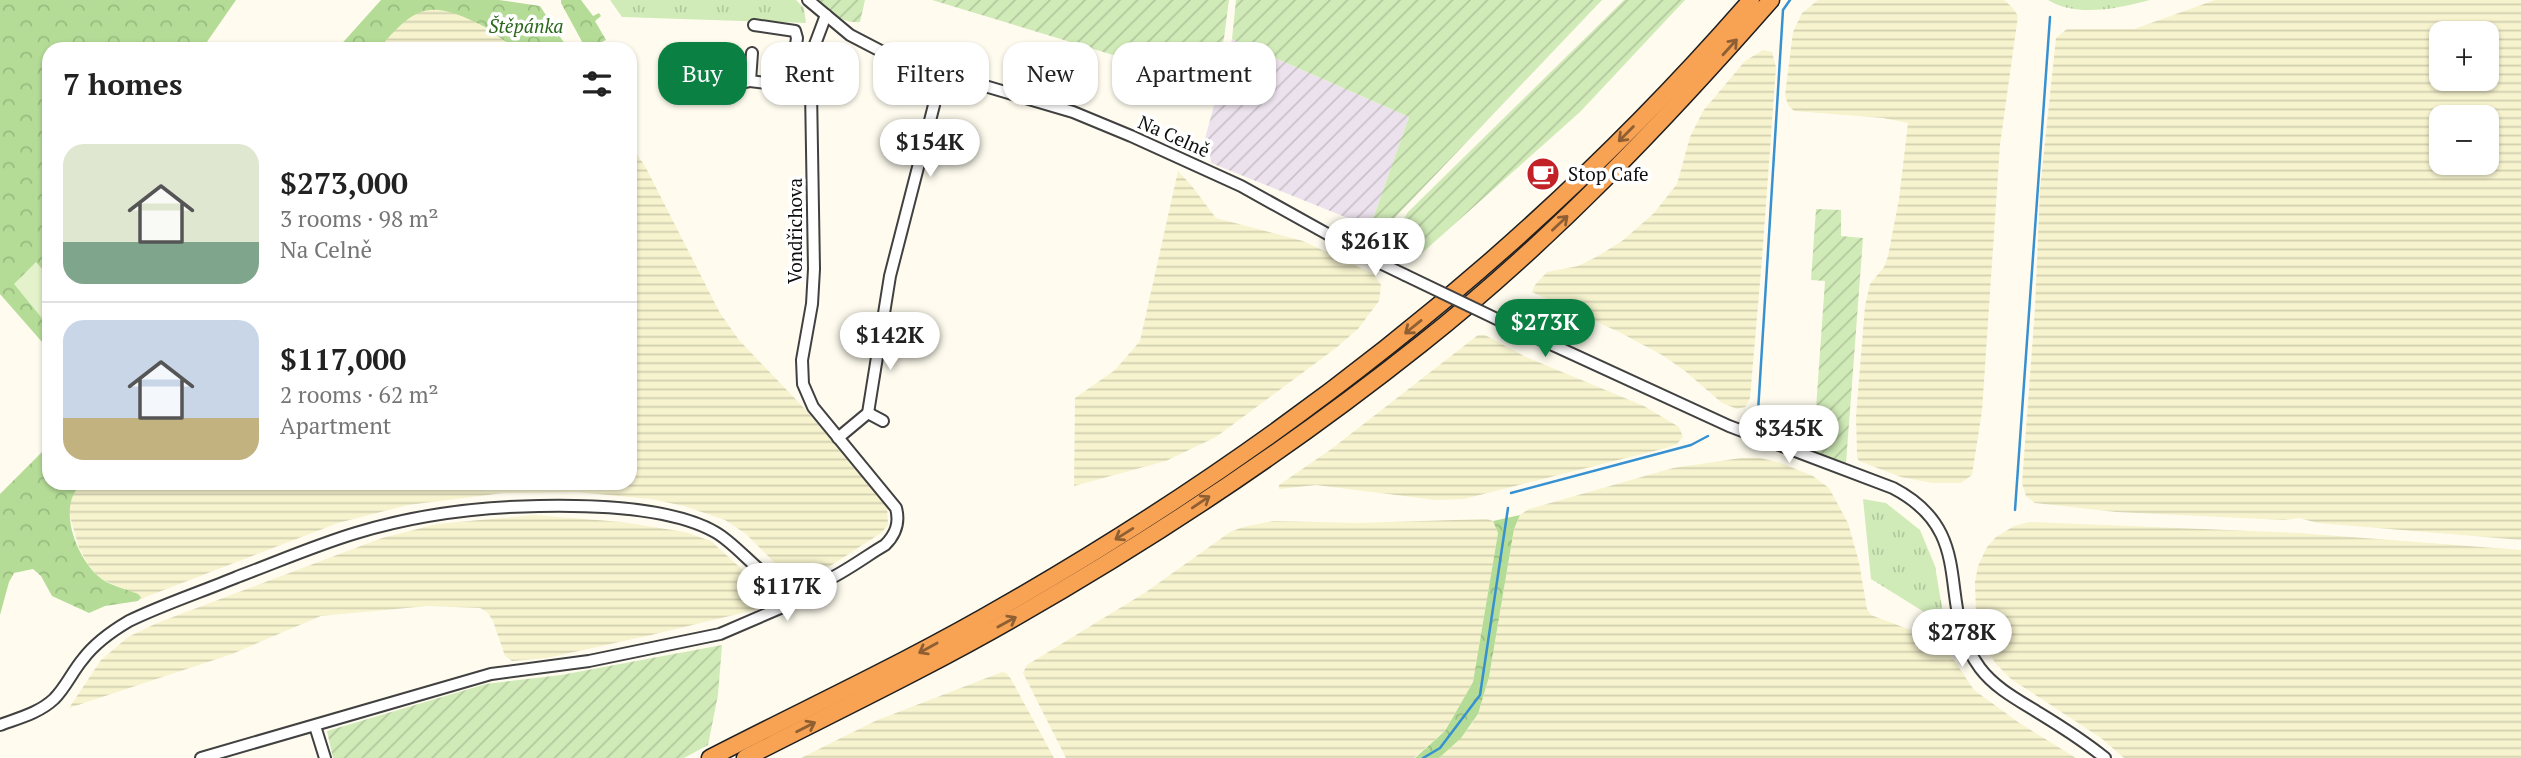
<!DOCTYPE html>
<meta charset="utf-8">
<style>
body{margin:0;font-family:"PT Serif",serif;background:#f6f6f6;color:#222;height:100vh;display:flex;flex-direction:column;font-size:26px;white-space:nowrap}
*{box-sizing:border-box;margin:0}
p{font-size:23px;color:#767676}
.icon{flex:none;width:38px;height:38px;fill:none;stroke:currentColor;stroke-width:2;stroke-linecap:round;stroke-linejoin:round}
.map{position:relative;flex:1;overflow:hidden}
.drawer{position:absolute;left:42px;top:42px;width:595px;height:448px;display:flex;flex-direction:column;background:#fff;border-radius:21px;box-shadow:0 2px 5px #0004}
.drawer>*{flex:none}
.guide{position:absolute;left:658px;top:42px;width:665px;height:63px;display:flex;gap:14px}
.buttons{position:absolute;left:2429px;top:21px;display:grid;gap:14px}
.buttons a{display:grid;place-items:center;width:70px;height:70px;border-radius:14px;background:#fff;box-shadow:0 2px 5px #0004;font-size:35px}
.price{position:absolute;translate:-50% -60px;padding:0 16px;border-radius:24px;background:#fff;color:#222;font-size:23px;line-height:46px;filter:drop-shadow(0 2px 4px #0008)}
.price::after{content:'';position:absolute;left:50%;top:42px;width:21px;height:16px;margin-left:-10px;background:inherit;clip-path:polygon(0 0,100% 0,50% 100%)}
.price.active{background:#0b8043;color:#fff}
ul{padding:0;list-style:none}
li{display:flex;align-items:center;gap:21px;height:175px;padding:0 21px}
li+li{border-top:2px solid #e0e0e0}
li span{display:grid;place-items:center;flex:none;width:196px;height:140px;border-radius:21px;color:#555}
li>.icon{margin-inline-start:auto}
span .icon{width:84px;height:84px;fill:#fffc;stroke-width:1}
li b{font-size:30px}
h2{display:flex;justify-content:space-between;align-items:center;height:84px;padding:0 21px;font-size:30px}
.chip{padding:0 24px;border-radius:21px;background:#fff;box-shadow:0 2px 5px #0004;font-size:24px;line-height:63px}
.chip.active{background:#0b8043;color:#fff}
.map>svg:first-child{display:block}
</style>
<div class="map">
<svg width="2521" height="758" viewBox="0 0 2521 758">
<defs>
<pattern id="industrial-furrows" width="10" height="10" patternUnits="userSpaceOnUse" patternTransform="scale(1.75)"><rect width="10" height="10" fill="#ece2ed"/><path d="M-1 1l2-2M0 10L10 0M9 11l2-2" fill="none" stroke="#c9c1ca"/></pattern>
<pattern id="farmland-rules" width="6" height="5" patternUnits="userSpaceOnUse" patternTransform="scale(1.75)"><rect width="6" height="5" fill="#f6f3ce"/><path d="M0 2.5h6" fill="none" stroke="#d2cfb0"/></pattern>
<pattern id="grass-tufts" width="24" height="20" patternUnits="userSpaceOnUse" patternTransform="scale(1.75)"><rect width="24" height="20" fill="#d1ebb8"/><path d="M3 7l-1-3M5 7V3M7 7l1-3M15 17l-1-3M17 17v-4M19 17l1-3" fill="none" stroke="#b2c89d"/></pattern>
<pattern id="forest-crowns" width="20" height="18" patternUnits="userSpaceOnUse" patternTransform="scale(1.75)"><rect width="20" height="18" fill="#b4dc96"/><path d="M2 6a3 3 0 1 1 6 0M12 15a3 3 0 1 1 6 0" fill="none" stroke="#9abc80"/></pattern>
<pattern id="garden-furrows" width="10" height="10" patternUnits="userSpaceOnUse" patternTransform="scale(1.75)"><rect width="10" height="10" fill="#d1ebb8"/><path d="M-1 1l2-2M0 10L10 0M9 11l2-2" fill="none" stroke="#b2c89d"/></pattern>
</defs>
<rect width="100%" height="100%" fill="#fffcef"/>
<path fill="url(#industrial-furrows)" d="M1232,39L1409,117L1370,227L1211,163L1210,154L1203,146Z"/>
<g fill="url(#farmland-rules)" fill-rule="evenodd">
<path d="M1818,0H2004L2013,8L2018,16L2000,145L1982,411L1972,475L1961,483H1932L1901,477L1859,461L1857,457L1856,416L1865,306L1870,284L1884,267L1888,256L1899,199L1908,123L1883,118L1794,111L1788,105L1785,95L1793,32L1802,13Z"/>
<path d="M2215,0H2521V540L2318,523L2299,518L2284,520L2116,512L2035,503L2026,496L2022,483L2035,308L2040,189L2056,38L2067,29H2134ZM2441,33H2487V79H2441ZM2441,117H2487V163H2441Z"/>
<path d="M428,6L450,8L480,24L520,49H379L403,20L413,12Z"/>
<path d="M1763,50L1772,52L1776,67L1762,259L1750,398L1745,407L1737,409L1722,403L1685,371L1662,355L1621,333L1532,292L1535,285L1547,272L1578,266L1598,256L1622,241L1654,213L1677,184L1690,137L1703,111L1745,61Z"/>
<path d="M630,144L645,166L720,313L739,340L804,408L887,504L888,525L881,533L824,570L810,574L794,572L776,564L746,534L725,520L684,506L651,499L576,492L504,493L408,505L338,523L138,600L140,597L99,578L88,564L79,548L69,513L70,500L74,491L82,483H630Z"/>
<path d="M1178,171L1191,185L1216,218L1303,241L1374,274L1381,285L1379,301L1358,329L1336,348L1216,437L1166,461L1074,486L1075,398L1115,370L1140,341Z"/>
<path d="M1478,335H1485L1526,357L1644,406L1679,427L1683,437L1677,444L1666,448L1464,499L1436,500L1316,485L1279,489V485L1330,450Z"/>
<path d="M1741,458H1760L1781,463L1813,476L1829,488L1848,523L1859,562L1867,609L1871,615L1924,635L1938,643L1954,660L1974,690L2018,722L2076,758H1439L1469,728L1478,714L1489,677L1514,529L1520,515L1529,509L1673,468Z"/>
<path d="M534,515L622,522L685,532L711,541L760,586L778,595V599L763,608L651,635L547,658L512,661L505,656L493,621L487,612L480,608L428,606L321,616L232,654L69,708L101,660L128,637L157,623L382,538L437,524Z"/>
<path d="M1487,519L1493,521L1498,533L1473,682L1445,731L1414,758H1066L1023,673L1027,665L1146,592L1230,532L1243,527L1273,521L1358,523Z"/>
<path d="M2029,522L2299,533L2521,550V758H2124L2101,738L2011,679L1996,664L1984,646L1976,616L1975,582L1978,566L1987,547L1996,537L2014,526Z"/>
<path d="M1002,672L1006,673L1011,679L1054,758H801L875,721Z"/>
</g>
<g fill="url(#grass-tufts)">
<path d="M610,0H796L804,8L806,23L622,17Z"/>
<path d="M2048,0H2150C2120,8 2077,18 2048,0Z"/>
<path d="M1863,499L1886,503L1920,530L1935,566L1945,625L1871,579Z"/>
</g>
<g fill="url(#forest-crowns)">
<path d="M0,0H236L202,49H49V350L0,294Z"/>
<path d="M381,0H499L540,6L568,49C554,49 533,53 519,48C508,45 497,35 487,28C433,0 417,2 379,49H337Z"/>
<path d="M561,0H581L593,16L599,13L601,16L595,21L606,40L586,49L561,3Z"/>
<path d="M49,445V483H82C56,506 76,556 98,576C107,585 126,589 138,594L141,597L138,601L105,606L89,613L52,596L41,576L33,569L14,573L9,582L0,615V494Z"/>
<path d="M1520,515L1514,529L1489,677L1478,714L1461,738L1439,758H1415L1445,731L1473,682L1498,533L1493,521Z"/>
</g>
<g fill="url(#garden-furrows)">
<path d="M818,0H865L860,22C842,24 831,12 818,0Z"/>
<path d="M932,0H1229L1224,38L1212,85Z"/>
<path d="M1236,0H1602L1383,230L1370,227L1409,117L1232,39Z"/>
<path d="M1624,0H1685L1580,112L1422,253L1393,236L1408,212Z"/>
<path d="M1816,209L1841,210V236L1863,238L1846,463L1813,451L1825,281L1811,280Z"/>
<path d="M722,645L718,695L708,745L684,758H333L327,731L486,684L561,675Z"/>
</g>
<path fill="#e3f2ca" d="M36,262L49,277V327L14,284Z"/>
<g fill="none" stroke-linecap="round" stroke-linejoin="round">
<g stroke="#3791d1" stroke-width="2.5">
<path d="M1757,428L1783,10L1790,0"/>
<path d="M1511,493L1691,445L1708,436"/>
<path d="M2015,510L2050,17"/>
<path d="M1423,758L1440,748L1480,695L1508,508"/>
</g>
<defs>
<g id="minor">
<path d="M808,0L850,35L900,61L1073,112L1131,136L1241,186L1376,261L1405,275"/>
<path d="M754,25L795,31L797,38L790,86L811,90"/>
<path d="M752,53L750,81L790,86"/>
<path d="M700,93L750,81"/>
<path d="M1505,323L1729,426L1893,488C1981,534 1933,605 1980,668C1995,688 2018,700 2039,713C2062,727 2084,741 2105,758"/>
<path d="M868,413L883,421"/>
<path d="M838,438L868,413L890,276L942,74"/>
<path d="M0,725C19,718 39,713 54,699C66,687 72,672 83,659C95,643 112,631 129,621C164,604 201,592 237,577C277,562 316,545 356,533C415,515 477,507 539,506C590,505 671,507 715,532C742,547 765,586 796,588C823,590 862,558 885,545C896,534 900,523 896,508L813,407L803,384L802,360L812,304L814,269L811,90L814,47L826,15"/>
<path d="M315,726L325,758"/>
<path d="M201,758L491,674L589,661L720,634L785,606L792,598L796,588"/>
</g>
<g id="highway">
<path d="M710,758C809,707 909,661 1005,605C1286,444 1538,245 1751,0"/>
<path d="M745,758C835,712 927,668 1014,618C1156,537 1294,445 1421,344C1550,242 1663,123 1771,0"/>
</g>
</defs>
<use href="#minor" stroke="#414141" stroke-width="14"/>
<use href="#highway" stroke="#1f1f1f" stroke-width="19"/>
<use href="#minor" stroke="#fff" stroke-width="10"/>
<use href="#highway" stroke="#f8a254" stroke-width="16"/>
<defs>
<path id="minor-bridge" d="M1405,275L1505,323"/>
</defs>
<use href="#minor-bridge" stroke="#414141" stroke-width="14" stroke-linecap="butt"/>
<use href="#minor-bridge" stroke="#fff" stroke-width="10"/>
</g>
<defs><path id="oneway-shaft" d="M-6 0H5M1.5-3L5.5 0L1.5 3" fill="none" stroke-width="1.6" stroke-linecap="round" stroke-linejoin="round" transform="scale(1.75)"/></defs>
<g stroke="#8f5f34">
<use href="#oneway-shaft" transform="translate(1730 47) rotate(-48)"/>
<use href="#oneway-shaft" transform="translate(1626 134) rotate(135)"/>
<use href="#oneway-shaft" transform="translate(1560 223) rotate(-43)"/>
<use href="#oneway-shaft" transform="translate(1413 327) rotate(141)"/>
<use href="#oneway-shaft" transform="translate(1201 502) rotate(-34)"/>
<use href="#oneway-shaft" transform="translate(1124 534) rotate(148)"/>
<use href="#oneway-shaft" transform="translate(1007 622) rotate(-29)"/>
<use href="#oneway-shaft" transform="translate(928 648) rotate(151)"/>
<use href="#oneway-shaft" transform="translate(806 727) rotate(-27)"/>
</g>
<defs>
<symbol id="cafe-disc" viewBox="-11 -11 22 22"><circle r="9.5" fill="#c22227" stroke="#fff"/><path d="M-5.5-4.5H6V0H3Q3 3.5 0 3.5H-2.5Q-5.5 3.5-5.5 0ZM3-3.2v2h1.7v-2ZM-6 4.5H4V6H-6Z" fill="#fff"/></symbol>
</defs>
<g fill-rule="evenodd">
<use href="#cafe-disc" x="1524" y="155" width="38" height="38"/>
</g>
<g text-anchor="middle" stroke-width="7" stroke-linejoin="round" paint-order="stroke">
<g font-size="19" font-style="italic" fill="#2b681c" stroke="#fff">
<text x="526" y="33">Štěpánka</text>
</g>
<g font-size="19" fill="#0e0e0e" stroke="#fff">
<text transform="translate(1174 136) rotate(24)" y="7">Na Celně</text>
<text transform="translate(795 231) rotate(-90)" y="7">Vondřichova</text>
</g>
<g font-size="19" fill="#0e0e0e" stroke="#fff" text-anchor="start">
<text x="1568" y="181">Stop Cafe</text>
</g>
</g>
</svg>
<div class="buttons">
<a>+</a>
<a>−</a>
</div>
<b class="price" style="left:930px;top:179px">$154K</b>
<b class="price" style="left:1375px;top:278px">$261K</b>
<b class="price active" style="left:1545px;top:359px">$273K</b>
<b class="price" style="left:890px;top:372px">$142K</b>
<b class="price" style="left:1789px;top:465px">$345K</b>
<b class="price" style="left:787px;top:623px">$117K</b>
<b class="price" style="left:1962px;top:669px">$278K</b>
<div class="guide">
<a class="chip active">Buy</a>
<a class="chip">Rent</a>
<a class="chip">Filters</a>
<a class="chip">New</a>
<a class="chip">Apartment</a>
</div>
<section class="drawer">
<h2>7 homes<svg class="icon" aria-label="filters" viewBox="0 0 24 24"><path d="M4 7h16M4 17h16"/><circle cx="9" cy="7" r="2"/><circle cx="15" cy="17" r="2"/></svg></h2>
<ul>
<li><span style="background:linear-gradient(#dfe7d0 70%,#7fa58c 0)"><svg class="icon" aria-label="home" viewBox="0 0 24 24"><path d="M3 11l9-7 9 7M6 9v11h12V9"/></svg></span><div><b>$273,000</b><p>3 rooms · 98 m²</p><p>Na Celně</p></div></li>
<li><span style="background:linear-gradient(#c9d6e8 70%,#c2b280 0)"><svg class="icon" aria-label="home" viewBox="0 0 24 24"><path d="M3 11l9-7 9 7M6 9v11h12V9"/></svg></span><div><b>$117,000</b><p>2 rooms · 62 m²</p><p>Apartment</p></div></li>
</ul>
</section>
</div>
